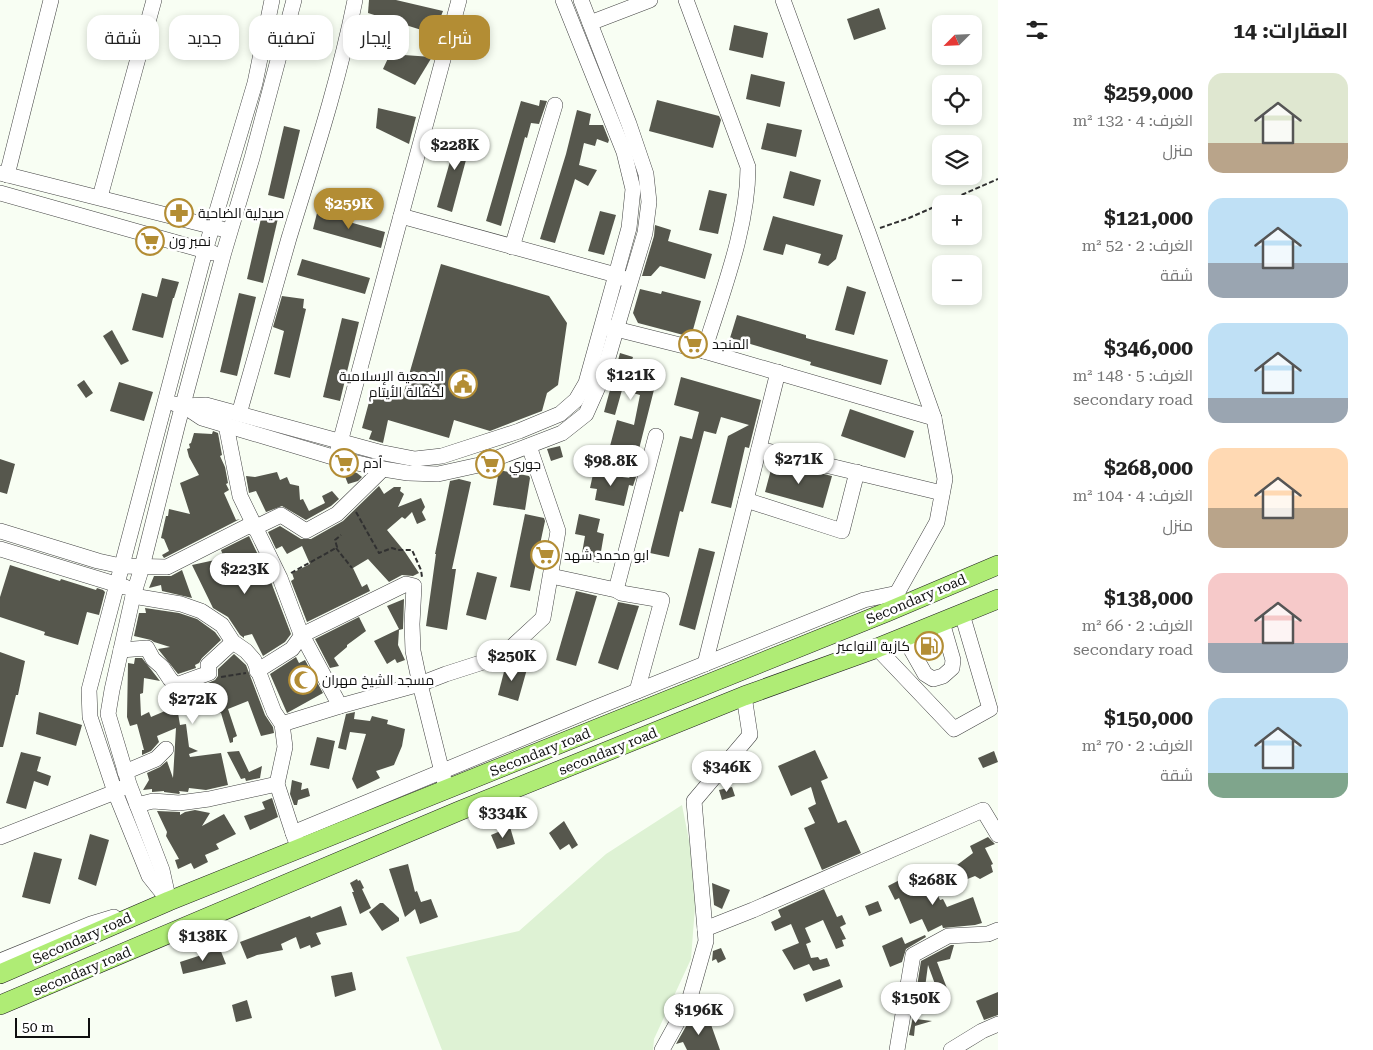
<!DOCTYPE html>
<html lang="ar">
<meta charset="utf-8">
<style>
body{margin:0;font-family:"Roboto Serif",Cairo,serif;background:#f6f6f6;color:#222;direction:rtl;height:100vh;display:flex;flex-direction:column;font-size:19px;white-space:nowrap}
*{box-sizing:border-box;margin:0}
p{font-size:16px;color:#767676}
.icon{flex:none;width:28px;height:28px;fill:none;stroke:currentColor;stroke-width:2;stroke-linecap:round;stroke-linejoin:round}
.map{position:relative;flex:1;overflow:hidden;direction:ltr}
.side{display:flex;flex-direction:column;background:#fff;width:375px}
.side>*{flex:none}
.guide{position:absolute;left:15px;top:15px;width:475px;height:45px;direction:rtl;display:flex;gap:10px}
.needle{width:32px;rotate:246deg}
.fabs{position:absolute;left:932px;top:15px;display:grid;gap:10px}
.fabs a{display:grid;place-items:center;width:50px;height:50px;border-radius:10px;background:#fff;box-shadow:0 2px 8px #0003;font-size:25px}
.scale{position:absolute;left:15px;bottom:12px;width:75px;box-sizing:border-box;padding-left:5px;border:2px solid #0f0f0f;border-top:0;font-size:14px;line-height:18px;white-space:nowrap;color:#0f0f0f;-webkit-text-stroke:4px #fff;paint-order:stroke}
.price{position:absolute;translate:-50% -42px;padding:0 11px;border-radius:18px;background:#fff;color:#222;font-size:16px;line-height:32px;filter:drop-shadow(0 1px 2px #0008)}
.price::after{content:'';position:absolute;left:50%;top:30px;width:15px;height:11px;margin-left:-8px;background:inherit;clip-path:polygon(0 0,100% 0,50% 100%)}
.price.on{background:#b38d34;color:#fff}
ul{padding:0;list-style:none}
li{display:flex;align-items:center;gap:15px;height:125px;padding:0 25px}
li span{display:grid;place-items:center;flex:none;width:140px;height:100px;border-radius:15px;color:#555}
li>.icon{margin-inline-start:auto}
span .icon{width:60px;height:60px;fill:#fffc;stroke-width:1}
li b{font-size:21px}
h2{display:flex;justify-content:space-between;align-items:center;height:60px;padding:0 25px;font-size:21px}
.chip{padding:0 18px;border-radius:15px;background:#fff;box-shadow:0 2px 8px #0003;font-size:18px;line-height:45px}
.chip.on{background:#b38d34;color:#fff}
main{display:flex;flex:1;min-height:0}
.map>svg:first-child{display:block}
</style>
<main>
<section class="side">
<h2>العقارات: 14<svg class="icon" aria-label="filters" viewBox="0 0 24 24"><path d="M4 7h16M4 17h16"/><circle cx="9" cy="7" r="2"/><circle cx="15" cy="17" r="2"/></svg></h2>
<ul>
<li><span style="background:linear-gradient(#dfe7d0 70%,#b9a48a 0)"><svg class="icon" aria-label="home" viewBox="0 0 24 24"><path d="M3 11l9-7 9 7M6 9v11h12V9"/></svg></span><div><b>$259,000</b><p>الغرف: 4 · 132 m²</p><p>منزل</p></div></li>
<li><span style="background:linear-gradient(#bfe0f5 65%,#9aa5b1 0)"><svg class="icon" aria-label="home" viewBox="0 0 24 24"><path d="M3 11l9-7 9 7M6 9v11h12V9"/></svg></span><div><b>$121,000</b><p>الغرف: 2 · 52 m²</p><p>شقة</p></div></li>
<li><span style="background:linear-gradient(#bfe0f5 75%,#9aa5b1 0)"><svg class="icon" aria-label="home" viewBox="0 0 24 24"><path d="M3 11l9-7 9 7M6 9v11h12V9"/></svg></span><div><b>$346,000</b><p>الغرف: 5 · 148 m²</p><p>secondary road</p></div></li>
<li><span style="background:linear-gradient(#ffd9b3 60%,#b9a48a 0)"><svg class="icon" aria-label="home" viewBox="0 0 24 24"><path d="M3 11l9-7 9 7M6 9v11h12V9"/></svg></span><div><b>$268,000</b><p>الغرف: 4 · 104 m²</p><p>منزل</p></div></li>
<li><span style="background:linear-gradient(#f6c9c9 70%,#9aa5b1 0)"><svg class="icon" aria-label="home" viewBox="0 0 24 24"><path d="M3 11l9-7 9 7M6 9v11h12V9"/></svg></span><div><b>$138,000</b><p>الغرف: 2 · 66 m²</p><p>secondary road</p></div></li>
<li><span style="background:linear-gradient(#bfe0f5 75%,#7fa58c 0)"><svg class="icon" aria-label="home" viewBox="0 0 24 24"><path d="M3 11l9-7 9 7M6 9v11h12V9"/></svg></span><div><b>$150,000</b><p>الغرف: 2 · 70 m²</p><p>شقة</p></div></li>
</ul>
</section>
<div class="map">
<svg width="998" height="1050" viewBox="0 0 998 1050">
<rect width="100%" height="100%" fill="#f8fef3"/>
<path fill="#def2d4" d="M682,805L697,881L691,959L654,1039L653,1050H442L406,957L519,931L606,854Z"/>
<g fill="#56574d">
<path d="M369,0H396L443,11L434,34L368,13Z"/>
<path d="M879,8L886,29L854,40L847,19Z"/>
<path d="M734,25L768,33L763,58L729,50Z"/>
<path d="M390,54L432,57L415,85L383,69Z"/>
<path d="M751,74L785,82L780,107L746,99Z"/>
<path d="M540,100L547,101L539,124L531,123L527,138L525,137L501,226L486,221L521,101L539,106Z"/>
<path d="M657,100L719,116L721,120L713,148L649,131Z"/>
<path d="M378,108L416,117L409,144L376,128Z"/>
<path d="M577,110L591,114L589,125H603L609,140L608,143L597,139L595,146L584,143L579,165L597,170L588,186L575,179L555,243L540,239L566,154Z"/>
<path d="M767,123L802,130L796,157L761,149Z"/>
<path d="M284,126L300,130L284,199L268,195Z"/>
<path d="M459,130L473,134L452,212L437,207Z"/>
<path d="M790,171L821,180L814,206L783,198Z"/>
<path d="M709,190L727,194L718,234L699,230Z"/>
<path d="M263,210L279,214L263,283L247,279Z"/>
<path d="M600,211L616,215L604,255L588,251Z"/>
<path d="M317,213L385,232L381,248L313,229Z"/>
<path d="M773,216L843,235L836,259L828,266L818,263L821,254L786,244L783,255L763,250Z"/>
<path d="M655,225L671,230L668,241L712,254L705,279L660,266L651,276H642L654,236Z"/>
<path d="M302,259L370,278L365,294L297,275Z"/>
<path d="M441,264L549,296L567,323L558,385L547,393L542,411L490,431L454,420L449,438L388,420L383,443L369,439L372,431L362,428L372,391L402,399Z"/>
<path d="M162,278L179,282L174,298H173L163,338L132,330L142,293L157,297Z"/>
<path d="M847,286L866,292L854,335L835,330Z"/>
<path d="M640,289L661,294L662,291L701,301L691,337L638,323L633,313Z"/>
<path d="M239,293L256,297L237,376L220,372Z"/>
<path d="M282,296L304,299L303,308L306,309L290,378L274,374L284,331L273,327Z"/>
<path d="M737,315L806,335V338L888,360L881,385L810,365L811,362L730,338Z"/>
<path d="M342,318L359,322L340,401L323,397Z"/>
<path d="M112,330L129,361L121,365L103,336Z"/>
<path d="M620,353L633,357L631,363L659,370L638,453L610,446L617,420L634,425L640,395L622,390L615,415L604,412Z"/>
<path d="M681,377L761,400L749,448L745,447L731,508L711,503L728,436L749,425L721,417L716,434L704,431L683,512L680,511L669,557L650,553L680,436L692,439L699,412L674,405Z"/>
<path d="M84,380L93,393L86,398L77,385Z"/>
<path d="M119,382L153,392L144,421L110,411Z"/>
<path d="M850,409L914,431L905,458L841,436Z"/>
<path d="M213,431L218,433L222,455L220,456L225,467L228,483L226,484L229,490L224,493L236,520L240,519L164,558L162,555L169,551L164,539L161,538L166,516H168L169,509L190,514L180,483L199,475L189,457L187,449L190,448L189,444L191,443L194,433L212,434Z"/>
<path d="M560,446L563,457L551,461L547,449Z"/>
<path d="M0,459L15,464L7,494L0,492Z"/>
<path d="M773,462L832,476L823,508L765,492Z"/>
<path d="M595,465L601,466L602,474L629,478L633,473L637,474L633,486L629,485L624,506L595,500L597,489L590,488Z"/>
<path d="M342,469L357,473L362,477L358,481L348,484Z"/>
<path d="M499,470L529,476L530,478L525,510L493,505Z"/>
<path d="M277,472L280,480L287,477L290,484L299,486L300,500L303,499L309,511L325,503L322,496L332,491L339,499L331,506L306,520L282,506L261,514L266,512L256,491L249,493L246,476L255,477Z"/>
<path d="M459,479L471,482L452,569H456L447,630L426,626L436,554H435L450,481Z"/>
<path d="M379,486L384,494L394,487H401L400,491L404,494L398,507L421,498L425,507L422,512L426,520L417,524L412,512L405,519L402,517L387,530L405,552L419,573L413,576L402,575L389,582L368,559L353,568L362,587L367,584L370,591L307,622L291,581L294,579L292,573L310,564L302,546L287,554L282,546L276,549L268,532L280,526L301,539H311L343,521Z"/>
<path d="M525,514L544,518L545,521L530,591L510,587Z"/>
<path d="M579,514L600,519L597,532L604,534L599,563L581,559L585,536L575,534Z"/>
<path d="M249,536L271,582L291,634L285,642L263,656L252,634L244,636V638L240,635L228,617L213,608L192,565L224,558L221,550Z"/>
<path d="M699,548L715,552L695,630L679,625Z"/>
<path d="M10,565L60,581L61,579L96,590L97,588L103,590L105,592L99,615L87,612L78,645L44,635L45,632L0,617V597Z"/>
<path d="M182,570L192,598L162,591L161,585L149,588L154,576H171Z"/>
<path d="M477,572L497,577L486,620L466,615Z"/>
<path d="M576,591L597,596L576,666L556,660Z"/>
<path d="M404,599L403,629L399,630L398,645L405,660L397,663L395,659L387,664L374,641L399,629L387,606Z"/>
<path d="M618,602L639,606L618,670L598,663Z"/>
<path d="M145,608L179,613L197,619L215,632L221,640L202,658L199,663L195,665L196,668L178,674L158,649L170,647L154,642L151,640L134,636L139,613H146Z"/>
<path d="M359,617L366,631L347,645V647L334,658L339,666L330,668L315,639Z"/>
<path d="M0,652L25,661L18,695H16L3,747H0Z"/>
<path d="M234,654L246,665L265,715L273,727L274,733L261,736L248,701L228,709L237,736L233,738V742L230,743L221,713L195,715L193,702L177,707L180,725L186,724L189,747L198,751L189,754L190,757L221,753L228,785L206,790L189,788L188,792L179,791L180,793L179,794L164,792V791L152,792V789L143,790L149,780L147,773L160,767L167,761L173,778L176,728L157,736L159,742L151,751L142,755V750H144L137,724L130,726L127,717L128,663L134,664L135,658H142L160,681L144,678L143,693L140,694L141,716L149,712L151,717L172,708L168,695L176,694L178,698L201,693L199,687L215,680L218,676V669Z"/>
<path d="M296,657L299,663L305,660L323,693L287,713L270,674Z"/>
<path d="M506,664L527,669L518,701L498,695Z"/>
<path d="M39,712L82,725L76,746L36,734Z"/>
<path d="M355,712L354,719L370,721L372,716L388,720L387,724L405,729L402,746L394,765L376,771L380,778L357,789L352,779L366,734L350,732L346,750L338,748L346,714Z"/>
<path d="M317,737L335,741L329,769L310,765Z"/>
<path d="M815,750L828,778L821,781L838,823L846,820L861,853L822,870L804,828L815,823L808,808L816,804L811,787L791,796L778,766Z"/>
<path d="M239,751L249,772L262,766L260,778L246,781L245,778L241,779L227,752Z"/>
<path d="M994,751L998,762L983,768L978,758Z"/>
<path d="M21,752L41,757L37,771L51,776L48,786L34,781L26,809L6,803Z"/>
<path d="M292,780L302,783L301,790L308,788L310,796L298,800L297,805H294L290,794Z"/>
<path d="M732,787L735,796L722,800L719,790Z"/>
<path d="M272,798L278,817L250,830L244,816L265,809L262,802Z"/>
<path d="M195,810L210,813L202,826L224,814L236,834L216,844L219,849L205,855L208,862L194,869L191,863L178,869L175,860L179,859L166,836L167,832L157,811L180,812V815L185,812Z"/>
<path d="M564,821L578,845L572,849L569,844L560,850L549,833Z"/>
<path d="M510,827L515,844L497,849L491,835Z"/>
<path d="M90,834L109,840L96,886L78,879Z"/>
<path d="M988,837L995,844L985,848L993,864L991,865L993,872L980,879L975,876L965,880L957,865L973,853L970,846Z"/>
<path d="M34,852L62,859L50,904L22,897Z"/>
<path d="M408,864L415,892L417,891L421,902L431,899L438,917L420,924L415,909L405,917L389,869Z"/>
<path d="M915,872L925,892L934,887L940,900L943,899L947,907L973,897L982,923L975,925L943,928L942,925L928,932L922,919L910,924L899,898L895,900L888,886Z"/>
<path d="M357,879L358,881L360,880L364,888L362,889L371,908L360,914L352,892H354L350,883Z"/>
<path d="M712,883L730,890L722,909L714,905Z"/>
<path d="M824,889L837,917L842,915L846,924L840,927L846,939L842,940L844,946L836,949L823,920L805,928L811,942L806,944L811,958L818,957L820,960L827,958L830,966L813,971L809,964L794,970L782,950L799,943L791,924L775,931L771,922L781,917L778,910Z"/>
<path d="M878,901L882,911L869,916L865,906Z"/>
<path d="M380,903H383L399,918V921L382,931L369,912Z"/>
<path d="M341,906L347,925L316,933L321,944L311,948L310,945L300,949L296,937L281,944L283,950L257,955L247,959L240,942L310,916L311,918Z"/>
<path d="M925,935L926,937L906,949L902,962L890,967L882,946L902,937L905,944Z"/>
<path d="M951,945H954L950,959L937,962L948,991L939,995L928,965L924,995L915,999L921,961Z"/>
<path d="M721,948L726,959L718,963L716,959L712,961L713,951Z"/>
<path d="M220,949L226,964L183,974L180,962Z"/>
<path d="M352,972L356,990L335,997L331,976Z"/>
<path d="M840,979L843,987L806,1002L803,994Z"/>
<path d="M998,992V1015L984,1020L976,1001Z"/>
<path d="M247,1000L252,1018L236,1022L232,1005Z"/>
<path d="M914,1012L916,1013V1019L932,1021L915,1026L914,1036L909,1035Z"/>
<path d="M708,1016L720,1050H687L683,1042L676,1044L689,1021Z"/>
</g>
<g fill="none" stroke-linecap="round" stroke-linejoin="round">
<defs>
<g id="minor">
<path d="M686,0L748,167C748,228 722,293 704,351"/>
<path d="M783,0L868,232L934,418L945,479L937,522L892,602"/>
<path d="M590,23L650,0"/>
<path d="M0,173L222,229"/>
<path d="M7,175L51,0"/>
<path d="M0,193L213,253"/>
<path d="M100,197L154,0"/>
<path d="M401,216L616,275L625,279"/>
<path d="M512,247L555,105"/>
<path d="M608,327L704,351L934,418"/>
<path d="M175,404L184,406L202,418L336,458L383,469L408,473L438,474L479,465L562,433L586,414L602,378L625,300L645,233L649,202L646,174L629,124L581,0"/>
<path d="M184,406L206,405L379,452L415,459L442,456L519,431L560,414L576,400L586,383L629,228L633,189L624,152L563,0"/>
<path d="M239,414C256,356 272,297 289,238C313,160 339,81 355,0"/>
<path d="M226,425L240,496L280,578L301,634L302,635L340,706L420,684L413,651L412,624L414,586L406,584L302,635L292,649L257,671"/>
<path d="M759,449L942,493"/>
<path d="M338,450L459,0"/>
<path d="M746,500L842,531L857,472"/>
<path d="M0,531L98,561L121,566L167,567L250,525L254,528L281,515L306,531L337,514L383,469"/>
<path d="M0,549L125,587"/>
<path d="M551,576L616,590L621,593L662,600L637,691"/>
<path d="M616,590L656,436"/>
<path d="M133,596L181,604L201,611L222,625L233,642L246,651L254,660L274,712L282,724L285,747L277,784L293,833"/>
<path d="M904,637L925,674L933,679L943,676L952,668L953,660L942,622"/>
<path d="M877,648L954,729L990,709L962,614"/>
<path d="M121,650L147,648L153,659L162,667L170,679L176,685L209,673L208,665L233,642"/>
<path d="M705,664L778,372"/>
<path d="M282,724L340,706"/>
<path d="M125,772L156,759L166,749"/>
<path d="M444,780L420,684L446,674L502,656L543,618L558,531L529,446"/>
<path d="M137,805L153,801L179,803L209,799L277,784"/>
<path d="M0,837L115,792L124,787"/>
<path d="M299,849L293,833L595,708L864,600L898,593"/>
<path d="M168,897L162,870L129,784L108,714L112,690L133,596L142,567L178,423L224,252L252,158L294,0"/>
<path d="M169,901L149,876L115,792L90,717L89,690L205,251L255,83L272,0"/>
<path d="M705,929L753,910L983,810L998,835"/>
<path d="M0,961L91,924L114,917"/>
<path d="M662,1050L689,1001L706,941L694,801L750,735L744,696"/>
<path d="M897,1050L913,955L948,936L988,934L998,930"/>
<path d="M951,1050L982,1031L998,1024"/>
</g>
<g id="major">
<path d="M0,974L169,901L887,612L998,565"/>
<path d="M0,1005L459,811L744,696L877,648L998,599"/>
</g>
</defs>
<use href="#minor" stroke="#424242" stroke-width="16"/>
<use href="#major" stroke="#202020" stroke-width="20"/>
<g stroke="#313131" stroke-width="2" stroke-dasharray="5 2.5" stroke-linecap="butt">
<path d="M941,204L998,179"/>
<path d="M880,228L909,218L941,204"/>
<path d="M356,512L379,553L392,548L398,550H412L421,570L422,577"/>
<path d="M336,548L352,568"/>
<path d="M291,573L336,548L337,547L335,540L341,535"/>
<path d="M221,677L246,673"/>
</g>
<use href="#minor" stroke="#fff" stroke-width="15"/>
<use href="#major" stroke="#afec75" stroke-width="19"/>
</g>
<defs>
<symbol id="pharmacy-ring" viewBox="-11 -11 22 22"><circle r="9.5" fill="#fff" stroke="#b38d34" stroke-width="1.5"/><path d="M-2-6h4v4h4v4h-4v4h-4v-4h-4v-4h4Z" fill="#b38d34"/></symbol>
<symbol id="supermarket-ring" viewBox="-11 -11 22 22"><circle r="9.5" fill="#fff" stroke="#b38d34" stroke-width="1.5"/><path d="M-6-5.5h2.5l.6 2H6L4.5 2H-2.5L-4.4-4H-6ZM-1.5 3.2a1.3 1.3 0 1 0 .1 0ZM3 3.2a1.3 1.3 0 1 0 .1 0Z" fill="#b38d34"/></symbol>
<symbol id="civic-ring" viewBox="-11 -11 22 22"><circle r="9.5" fill="#fff" stroke="#b38d34" stroke-width="1.5"/><path d="M-.6-6.5H3V-4.5H.6V-3L4-1V1h2V6H-6V1h2V-1L-.6-3ZM-1.2 2.5V6h2.4V2.5Z" fill="#b38d34"/></symbol>
<symbol id="fuel-ring" viewBox="-11 -11 22 22"><circle r="9.5" fill="#fff" stroke="#b38d34" stroke-width="1.5"/><path d="M-5.5-6h7V0h2V4h1.3V-2.5L3-4.5l.8-.8L6-3V5H2.5V1h-1V6h-7ZM-4.2-4.7v3.2H.2V-4.7Z" fill="#b38d34"/></symbol>
<symbol id="mosque-ring" viewBox="-11 -11 22 22"><circle r="9.5" fill="#fff" stroke="#b38d34" stroke-width="1.5"/><path d="M3.5-4.9A6 6 0 1 0 3.5 4.9A5 5 0 1 1 3.5-4.9Z" fill="#b38d34"/></symbol>
</defs>
<g fill-rule="evenodd">
<use href="#pharmacy-ring" x="163" y="197" width="32" height="32"/>
<use href="#supermarket-ring" x="134" y="225" width="32" height="32"/>
<use href="#supermarket-ring" x="677" y="328" width="32" height="32"/>
<use href="#civic-ring" x="447" y="368" width="32" height="32"/>
<use href="#supermarket-ring" x="328" y="447" width="32" height="32"/>
<use href="#supermarket-ring" x="474" y="448" width="32" height="32"/>
<use href="#supermarket-ring" x="529" y="539" width="32" height="32"/>
<use href="#fuel-ring" x="913" y="630" width="32" height="32"/>
<use href="#mosque-ring" x="287" y="664" width="32" height="32"/>
</g>
<g text-anchor="middle" stroke-width="5" stroke-linejoin="round" paint-order="stroke">
<g font-size="14" fill="#0f0f0f" stroke="#fff" text-anchor="start">
<text x="198" y="218">صيدلية الضاحية</text>
<text x="169" y="246">نمبر ون</text>
<text x="712" y="349">المنجد</text>
<text x="444" y="381" text-anchor="end">الجمعية الإسلامية<tspan x="444" dy="16">لكفالة الأيتام</tspan></text>
<text x="363" y="468">ٱدم</text>
<text x="509" y="469">جوري</text>
<text x="564" y="560">ابو محمد شهد</text>
<text x="910" y="651" text-anchor="end">كازية النواعير</text>
<text x="322" y="685">مسجد الشيخ مهران</text>
</g>
<g font-size="14" fill="#0f0f0f" stroke="#fff">
<text transform="translate(916 599) rotate(-23)" y="5">Secondary road</text>
<text transform="translate(608 751) rotate(-22)" y="5">secondary road</text>
<text transform="translate(540 752) rotate(-22)" y="5">Secondary road</text>
<text transform="translate(82 938) rotate(-24)" y="5">Secondary road</text>
<text transform="translate(82 971) rotate(-23)" y="5">secondary road</text>
</g>
</g>
</svg>
<div class="fabs">
<a><svg class="needle" viewBox="-14 -14 28 28"><path d="M0-13l5 13h-10z" fill="#e53935"/><path d="M0 13l5-13h-10z" fill="#767676"/></svg></a>
<a><svg class="icon" aria-label="locate" viewBox="0 0 24 24"><circle cx="12" cy="12" r="6"/><path d="M12 2v4M12 18v4M2 12h4M18 12h4"/></svg></a>
<a><svg class="icon" aria-label="layers" viewBox="0 0 24 24"><path d="M12 4l9 5-9 5-9-5zM3 14l9 5 9-5"/></svg></a>
<a>+</a>
<a>−</a>
</div>
<div class="scale">50 m</div>
<b class="price" style="left:455px;top:171px">$228K</b>
<b class="price on" style="left:349px;top:230px">$259K</b>
<b class="price" style="left:631px;top:401px">$121K</b>
<b class="price" style="left:799px;top:485px">$271K</b>
<b class="price" style="left:611px;top:487px">$98.8K</b>
<b class="price" style="left:245px;top:595px">$223K</b>
<b class="price" style="left:512px;top:682px">$250K</b>
<b class="price" style="left:193px;top:725px">$272K</b>
<b class="price" style="left:727px;top:793px">$346K</b>
<b class="price" style="left:503px;top:839px">$334K</b>
<b class="price" style="left:933px;top:906px">$268K</b>
<b class="price" style="left:203px;top:962px">$138K</b>
<b class="price" style="left:916px;top:1024px">$150K</b>
<b class="price" style="left:699px;top:1036px">$196K</b>
<div class="guide">
<a class="chip on">شراء</a>
<a class="chip">إيجار</a>
<a class="chip">تصفية</a>
<a class="chip">جديد</a>
<a class="chip">شقة</a>
</div>
</div>
</main>
